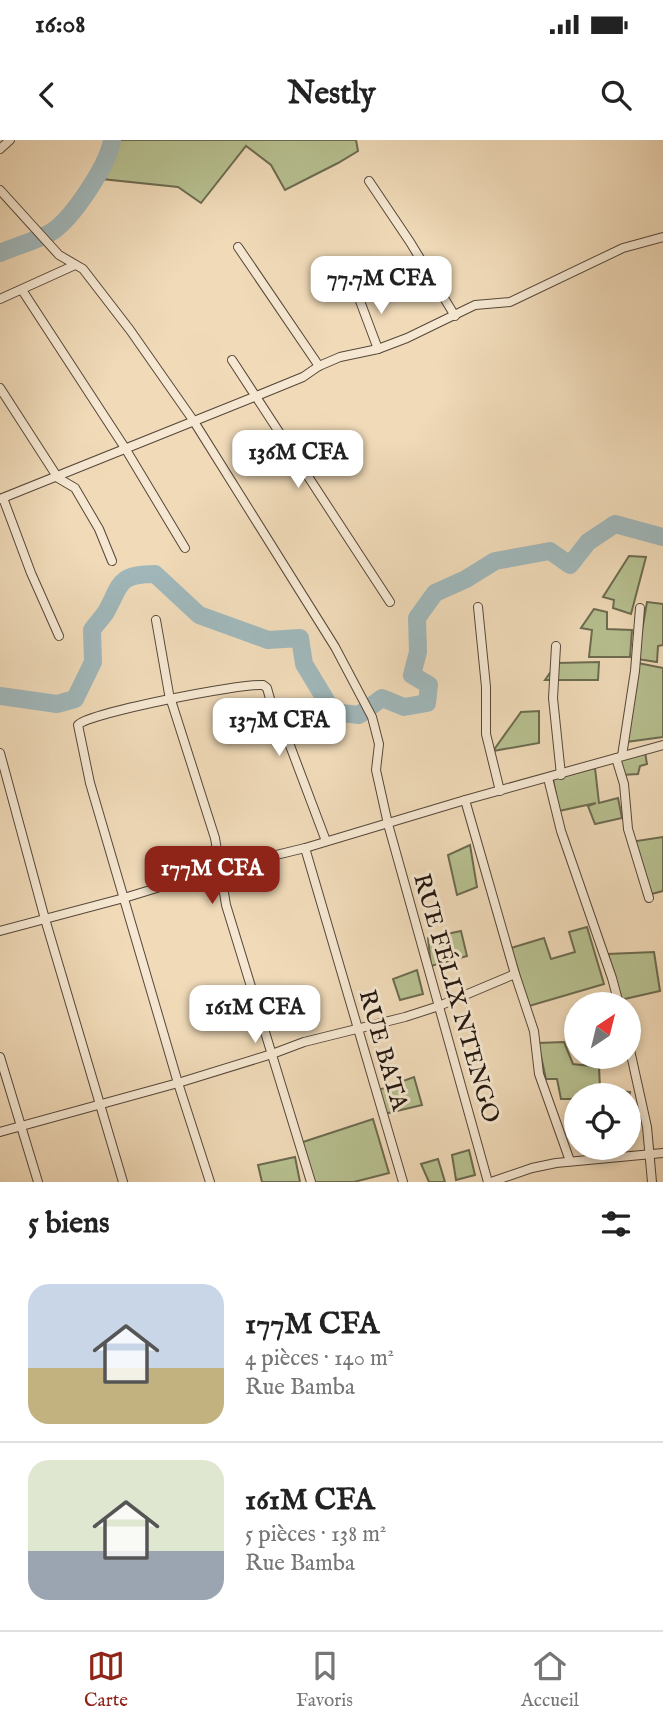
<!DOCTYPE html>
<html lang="fr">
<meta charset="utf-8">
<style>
body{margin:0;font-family:"IM FELL English",serif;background:#f2f2f2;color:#222;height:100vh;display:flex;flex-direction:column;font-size:26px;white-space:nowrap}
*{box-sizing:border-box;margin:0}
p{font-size:23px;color:#767676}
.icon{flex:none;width:38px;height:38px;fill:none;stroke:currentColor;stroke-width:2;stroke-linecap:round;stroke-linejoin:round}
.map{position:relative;height:1042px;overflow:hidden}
.details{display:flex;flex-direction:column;background:#fff;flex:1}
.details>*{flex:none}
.needle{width:46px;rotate:35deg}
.controls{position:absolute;left:564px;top:852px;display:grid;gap:14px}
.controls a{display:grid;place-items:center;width:77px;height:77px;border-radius:50%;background:#fff;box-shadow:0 4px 10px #0003;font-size:35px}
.price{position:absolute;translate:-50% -60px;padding:0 16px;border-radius:14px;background:#fff;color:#222;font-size:23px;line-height:46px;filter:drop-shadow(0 2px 4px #0008)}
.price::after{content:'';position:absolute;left:50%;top:42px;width:21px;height:16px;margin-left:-10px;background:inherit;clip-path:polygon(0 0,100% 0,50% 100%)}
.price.active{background:#8f2418;color:#fff}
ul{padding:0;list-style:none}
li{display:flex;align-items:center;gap:21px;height:175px;padding:0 28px}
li+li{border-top:2px solid #e0e0e0}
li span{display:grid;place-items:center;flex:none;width:196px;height:140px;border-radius:21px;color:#555}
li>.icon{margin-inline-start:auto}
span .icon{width:84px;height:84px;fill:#fffc;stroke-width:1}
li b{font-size:30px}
h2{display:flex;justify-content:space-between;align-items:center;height:84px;padding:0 28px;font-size:30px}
.status{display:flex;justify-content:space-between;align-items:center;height:49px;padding:0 35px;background:#fff;direction:ltr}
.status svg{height:19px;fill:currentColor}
header{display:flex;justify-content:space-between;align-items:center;height:91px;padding:0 28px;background:#fff;font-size:32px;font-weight:700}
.tab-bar{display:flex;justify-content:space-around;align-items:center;height:98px;border-top:2px solid #e0e0e0;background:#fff;font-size:19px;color:#767676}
.tab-bar a{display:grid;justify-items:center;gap:4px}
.tab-bar .active{color:#8f2418}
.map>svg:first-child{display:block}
</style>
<div class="status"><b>16:08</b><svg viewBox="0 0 49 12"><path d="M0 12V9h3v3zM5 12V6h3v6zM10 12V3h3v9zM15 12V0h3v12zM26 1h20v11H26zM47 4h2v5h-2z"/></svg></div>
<header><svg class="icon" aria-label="back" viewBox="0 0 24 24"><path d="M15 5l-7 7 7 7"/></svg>Nestly<svg class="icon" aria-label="search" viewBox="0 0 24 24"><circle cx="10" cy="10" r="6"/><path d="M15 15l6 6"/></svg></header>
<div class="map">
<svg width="663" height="1042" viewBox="0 0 663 1042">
<rect width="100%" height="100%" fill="#f0dab8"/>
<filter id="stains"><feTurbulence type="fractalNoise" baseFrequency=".00286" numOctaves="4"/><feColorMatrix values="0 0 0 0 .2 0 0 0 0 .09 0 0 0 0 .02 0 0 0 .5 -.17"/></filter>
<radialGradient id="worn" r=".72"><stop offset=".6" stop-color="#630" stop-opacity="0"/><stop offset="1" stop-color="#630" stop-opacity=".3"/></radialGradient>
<g fill="#b7c090" stroke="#6c6b50" stroke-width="2">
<path d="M106,0H356L358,11L338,23L285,50L271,25L246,6L201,63L178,47L102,39Z"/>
<path d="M629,416L646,417L631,474L613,468L614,460L603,457Z"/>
<path d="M647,462L663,464V505L658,506L657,522L637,519Z"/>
<path d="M594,469L607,472V489L632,490L630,517H589L592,490L581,488Z"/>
<path d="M599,522L598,540H545L557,523Z"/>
<path d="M638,523L663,528V597L626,602Z"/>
<path d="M539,571V603L493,611L521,572Z"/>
<path d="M645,612L647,624L640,626L638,634L622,635L620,618Z"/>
<path d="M595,628L599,663L618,658L622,678L595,684L588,666L596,663L559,671L553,639Z"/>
<path d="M663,697V751L648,755L630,702Z"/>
<path d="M470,705L477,747L457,755L448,715Z"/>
<path d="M587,787L604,844L529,866L511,808L544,798L551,819L575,812L569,792Z"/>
<path d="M461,791L467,816L431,826L428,798Z"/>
<path d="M654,812L660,851L620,860L608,814Z"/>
<path d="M417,830L423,854L400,860L393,839Z"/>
<path d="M564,902L573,924L599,927L600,948L630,952L628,964V956H576V963L574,959H561L557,939H546L538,903Z"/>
<path d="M414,937L422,965L380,975L373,952Z"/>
<path d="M373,979L389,1033L354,1042H309L297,1004Z"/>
<path d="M469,1010L475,1035L456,1040L452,1015Z"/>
<path d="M295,1017L300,1042H262L258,1025Z"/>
<path d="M438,1019L445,1042H429L421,1024Z"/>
</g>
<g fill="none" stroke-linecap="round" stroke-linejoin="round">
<g stroke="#a0b7ba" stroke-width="18">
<path d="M0,113C16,106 35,101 50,93C72,80 108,25 112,0"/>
<path d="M0,556L57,564L75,559L93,522L92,490C96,484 102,478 106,472C121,445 117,434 155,434L199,475L268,500L300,498L304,524L333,572L359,575L382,558L404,567L427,563L429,545L412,535L418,512L417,478L435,453L466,439L495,421L550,411L570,425L588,402L615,384L663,397"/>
</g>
<defs>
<g id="street">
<path d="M0,9L10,0"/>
<path d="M369,41L410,102L455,176"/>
<path d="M0,50L59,115L83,129L130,190L193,280L335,507L372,577L379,604L376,630L388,684L488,1042"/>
<path d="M238,107L319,226"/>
<path d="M22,150L125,308L185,408"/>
<path d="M357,153L378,209"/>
<path d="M0,159L75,125"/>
<path d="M232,220L390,462"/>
<path d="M0,248L58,338L75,348L99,389L112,421"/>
<path d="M3,358L31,433L59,496"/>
<path d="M0,359L254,257L303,237L319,226L340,217L378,209L407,198L475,165L510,162L623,108L663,97"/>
<path d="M478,467L486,547V594L500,651"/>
<path d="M156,480L169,554L215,698L226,765L311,1042"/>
<path d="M556,506L553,558L561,635"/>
<path d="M0,613L45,779L123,1042"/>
<path d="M622,616L635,531L640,468"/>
<path d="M616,618L624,644L628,689L649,758"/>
<path d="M548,638L561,691L612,838L619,864"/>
<path d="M465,660L515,834L534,891L539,934L570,1021"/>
<path d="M305,708L403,1042"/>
<path d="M0,791L124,758L219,729L305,708L465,660L663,605"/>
<path d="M628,901L647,987L652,1042"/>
<path d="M0,917L38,1042"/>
<path d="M0,992L178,943L272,914L304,902L405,877L439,866L515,834"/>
<path d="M210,1042L178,943L90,643L78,585C88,573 242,543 263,545L267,548L277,584L286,595L326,701"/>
<path d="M491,1042L532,1028L556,1023L663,1013"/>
</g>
</defs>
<use href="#street" stroke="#564739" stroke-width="10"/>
<use href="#street" stroke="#f5e7d1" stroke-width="8"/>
</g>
<g text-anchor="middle" stroke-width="6" stroke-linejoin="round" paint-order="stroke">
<g font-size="24" fill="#22160f" stroke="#f5e7d1">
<text transform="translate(457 858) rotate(74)" y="8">RUE FÉLIX NTENGO</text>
<text transform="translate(384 910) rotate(74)" y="8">RUE BATA</text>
</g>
</g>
<rect width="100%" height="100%" filter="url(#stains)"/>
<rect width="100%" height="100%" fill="url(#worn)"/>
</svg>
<div class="controls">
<a><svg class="needle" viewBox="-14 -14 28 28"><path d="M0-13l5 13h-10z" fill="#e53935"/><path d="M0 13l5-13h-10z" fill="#767676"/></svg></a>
<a><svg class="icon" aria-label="locate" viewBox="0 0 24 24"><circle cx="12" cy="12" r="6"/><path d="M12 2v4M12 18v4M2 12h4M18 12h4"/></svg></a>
</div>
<b class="price" style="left:381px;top:176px">77.7M CFA</b>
<b class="price" style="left:298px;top:350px">136M CFA</b>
<b class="price" style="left:279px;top:618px">137M CFA</b>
<b class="price active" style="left:212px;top:766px">177M CFA</b>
<b class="price" style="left:255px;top:905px">161M CFA</b>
</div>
<section class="details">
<h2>5 biens<svg class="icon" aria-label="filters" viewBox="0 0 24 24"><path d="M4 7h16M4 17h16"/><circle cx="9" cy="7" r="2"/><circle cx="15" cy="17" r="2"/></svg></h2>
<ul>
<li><span style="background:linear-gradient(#c9d6e8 60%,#c2b280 0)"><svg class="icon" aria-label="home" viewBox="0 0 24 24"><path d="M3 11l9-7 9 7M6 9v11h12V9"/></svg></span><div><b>177M CFA</b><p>4 pièces · 140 m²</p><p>Rue Bamba</p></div></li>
<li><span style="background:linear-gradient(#dfe7d0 65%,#9aa5b1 0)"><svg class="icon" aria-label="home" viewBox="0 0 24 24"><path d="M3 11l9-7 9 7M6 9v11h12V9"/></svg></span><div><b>161M CFA</b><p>5 pièces · 138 m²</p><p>Rue Bamba</p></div></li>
</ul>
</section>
<nav class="tab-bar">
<a class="active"><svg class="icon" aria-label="map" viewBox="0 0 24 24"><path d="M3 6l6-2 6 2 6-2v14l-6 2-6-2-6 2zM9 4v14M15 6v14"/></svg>Carte</a>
<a><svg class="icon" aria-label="saved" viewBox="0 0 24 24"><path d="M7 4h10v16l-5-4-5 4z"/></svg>Favoris</a>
<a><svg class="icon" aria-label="home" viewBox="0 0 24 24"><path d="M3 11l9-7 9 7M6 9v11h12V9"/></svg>Accueil</a>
</nav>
